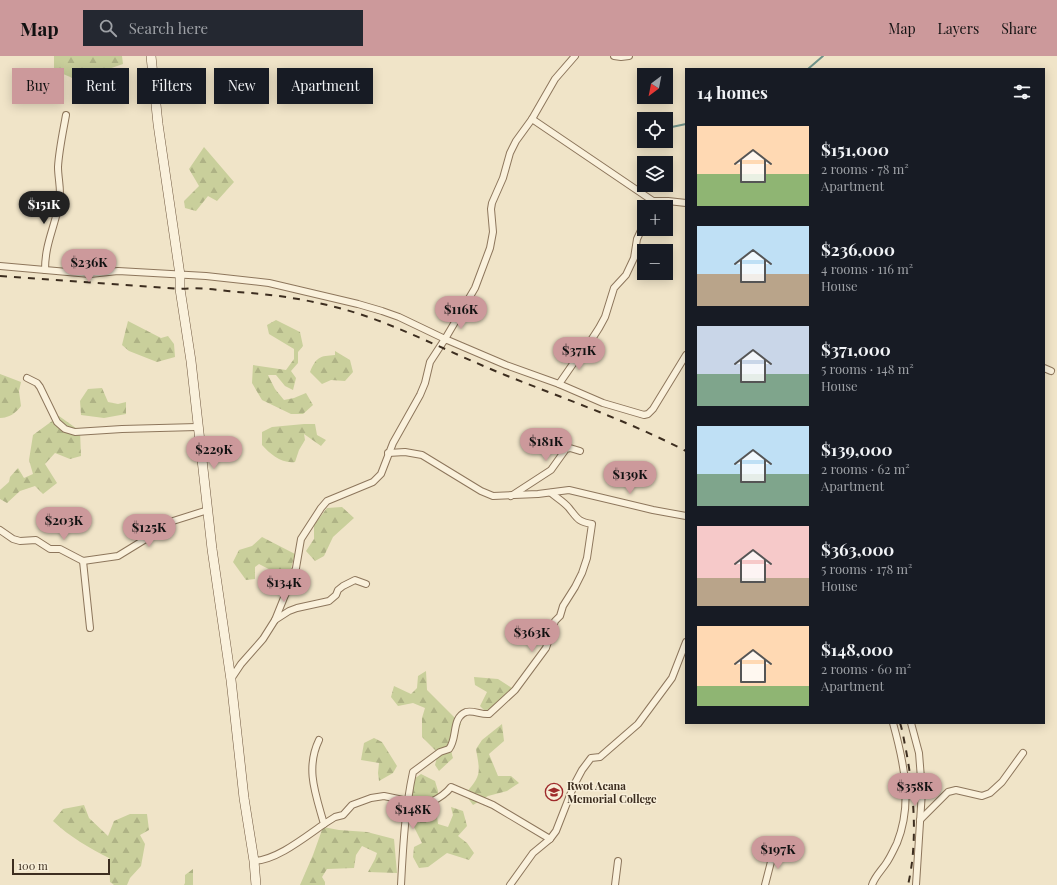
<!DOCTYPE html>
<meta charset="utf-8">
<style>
body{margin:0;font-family:"Playfair Display",serif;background:#242831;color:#f1f3f6;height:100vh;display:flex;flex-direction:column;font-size:15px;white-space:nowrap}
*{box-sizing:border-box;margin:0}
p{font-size:13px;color:#9ea1a6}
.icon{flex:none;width:22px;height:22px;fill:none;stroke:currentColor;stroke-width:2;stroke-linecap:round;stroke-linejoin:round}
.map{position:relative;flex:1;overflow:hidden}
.panel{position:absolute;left:685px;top:12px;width:360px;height:656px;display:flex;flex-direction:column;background:#171b24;border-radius:0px;box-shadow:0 2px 10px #0003}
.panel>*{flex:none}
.guide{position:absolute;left:12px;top:12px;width:380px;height:36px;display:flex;gap:8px}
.needle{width:26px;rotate:212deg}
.fabs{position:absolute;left:637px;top:12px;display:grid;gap:8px}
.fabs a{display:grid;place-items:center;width:36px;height:36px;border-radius:0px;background:#171b24;box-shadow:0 2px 10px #0003;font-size:20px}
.scale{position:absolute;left:12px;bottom:10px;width:98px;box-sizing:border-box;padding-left:4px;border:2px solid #3d2e20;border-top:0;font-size:11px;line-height:14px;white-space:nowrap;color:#3d2e20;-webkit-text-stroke:3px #f7eed8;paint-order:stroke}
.price{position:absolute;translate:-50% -34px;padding:0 9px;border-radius:14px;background:#cc999b;color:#111;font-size:13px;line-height:26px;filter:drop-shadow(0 1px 2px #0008)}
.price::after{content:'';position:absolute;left:50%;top:24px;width:12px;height:9px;margin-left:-6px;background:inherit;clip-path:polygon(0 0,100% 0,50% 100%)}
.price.selected{background:#222;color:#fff}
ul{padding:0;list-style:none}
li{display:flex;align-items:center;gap:12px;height:100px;padding:0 12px}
li span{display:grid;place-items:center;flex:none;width:112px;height:80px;border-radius:0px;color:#555}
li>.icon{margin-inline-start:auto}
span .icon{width:48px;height:48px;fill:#fffc;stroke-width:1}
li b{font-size:17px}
h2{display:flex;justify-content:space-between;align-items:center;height:48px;padding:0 12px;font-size:17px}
.pill{padding:0 14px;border-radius:0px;background:#171b24;box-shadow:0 2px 10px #0003;font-size:14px;line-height:36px}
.pill.selected{background:#cc999b;color:#111}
header{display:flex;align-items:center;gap:24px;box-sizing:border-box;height:56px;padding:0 20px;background:#cc999b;color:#111}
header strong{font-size:19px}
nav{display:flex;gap:22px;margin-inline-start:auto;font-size:14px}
.search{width:280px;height:36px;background:#242831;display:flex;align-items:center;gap:10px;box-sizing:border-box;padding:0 14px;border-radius:0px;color:#9ea1a6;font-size:15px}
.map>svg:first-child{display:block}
</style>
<header>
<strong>Map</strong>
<div class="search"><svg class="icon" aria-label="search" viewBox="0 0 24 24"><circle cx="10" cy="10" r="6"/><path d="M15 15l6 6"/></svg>Search here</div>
<nav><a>Map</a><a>Layers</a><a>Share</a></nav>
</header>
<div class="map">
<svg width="1057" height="829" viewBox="0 0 1057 829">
<defs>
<pattern id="forest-firs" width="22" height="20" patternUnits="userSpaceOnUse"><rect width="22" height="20" fill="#c9cf9b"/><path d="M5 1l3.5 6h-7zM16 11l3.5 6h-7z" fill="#aeb285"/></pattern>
</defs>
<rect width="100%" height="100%" fill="#f0e4c8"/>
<g fill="url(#forest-firs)">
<path d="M54,0H122L123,8L77,24L54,14Z"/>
<path d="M204,91L234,126L217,145L208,140L196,155L185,152L184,145L199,130L189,113Z"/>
<path d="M276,264L300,276L303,290L298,296V307L291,315L296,322L293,334L285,330L276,319H268L275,333L284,344L294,342L306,337L313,349L303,358H291L262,344L252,327L253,309L286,314L294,303V293L269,278L267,269Z"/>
<path d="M128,265L161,282L168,280L174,288L175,301L157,306L129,295L122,289Z"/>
<path d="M335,295L350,304L353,316L345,325L331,324L322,328L310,316C316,301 320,300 335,299Z"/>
<path d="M0,318L21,326L19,335L21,350C16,357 9,362 0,362Z"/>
<path d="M102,332L108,346L118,348L126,346V358L104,362L81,359L80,345L88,333Z"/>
<path d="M59,360L80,375L81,400L70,403L55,397L45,408L57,427L43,438L35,430L20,435L7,447L0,443V434L9,426L10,421L18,412L24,422L33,418L29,404L33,379Z"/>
<path d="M304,368H315L317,379L326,384L321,390L304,378L305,384L299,394L295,406C282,408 270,398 262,389V376L272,371Z"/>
<path d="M342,451L354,462L333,481L324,500L315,505L306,495L314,483V469L327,452Z"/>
<path d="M262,481L295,498L288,523L259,508L255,511V523L246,524L233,506L239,494L252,490Z"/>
<path d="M426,615L427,634L461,668C454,682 448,687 453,702L439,715L435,709L438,697L422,681V662L425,652L413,647L398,650L391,641L394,630L411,638L417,632L418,620Z"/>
<path d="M474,621L498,623L512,632L496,650L485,655L480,650L487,636L475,629Z"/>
<path d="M502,668L504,685L489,698L498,720H511L519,727L507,735L488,740L473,749L465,738C482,719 480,717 476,693L482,684Z"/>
<path d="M374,682L382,686L397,710L393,717L379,725L378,717L379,707L361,704L364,687Z"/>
<path d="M421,718L435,725L438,735V743L417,750L402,752L401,744L411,738L414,723Z"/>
<path d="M84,749L89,762L108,780L114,765L130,758H147L149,774L140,779L145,788L141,810L130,822L127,829H114L110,826L109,802C89,792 70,781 53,765L63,753Z"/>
<path d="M451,751L463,755L467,770L458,780L467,787L474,797L469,804L447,797L428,811L419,812L413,801L414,791L422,787L413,769L420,755L437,760L438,768L448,771L453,759Z"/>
<path d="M323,771L339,774L367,776L394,783L397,817L368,816L375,803L377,797L362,790L356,799L354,812L327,813L322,821L325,826V829H300L313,799Z"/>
<path d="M193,813V829H184L185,827V819Z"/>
</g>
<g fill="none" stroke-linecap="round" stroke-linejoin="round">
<g stroke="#6f938a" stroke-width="2">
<path d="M808,13L823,0"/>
<path d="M667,72L686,68"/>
</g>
<defs>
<g id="street">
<path d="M614,0L621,1L629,0"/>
<path d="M532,63L653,145H668L686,147"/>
<path d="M0,210L90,218L118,215L206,220L269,227L358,248L382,255L399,261L445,283L475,232L490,192L493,176L491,153L492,147L503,122L510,97L516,85L532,63L555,23L575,0"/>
<path d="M45,214C45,188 54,173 59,148C62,136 58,123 58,111C59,94 63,76 66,59"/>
<path d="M1044,312L1051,315"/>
<path d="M27,322L37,327L40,331L57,366L65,373L75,376L122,373L197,371"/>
<path d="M559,328L577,302L588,289L599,272L605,261L614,232L626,219L634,202L637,183L644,168"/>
<path d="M388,397L405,396L422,399L481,435L493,440L538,438L569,434L653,454L686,460"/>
<path d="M511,440L551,414L566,393L570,392L580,395"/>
<path d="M0,474L13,483L20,485L36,484L50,493H60L83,505L118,500L149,481L173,465L208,454"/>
<path d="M83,505L90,572"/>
<path d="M275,564L296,512L301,483L321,452L327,445L373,426L381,418L393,387L420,339L425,327L430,306L445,283L506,309L559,328L603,347L644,359L648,358L653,353L686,299"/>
<path d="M231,623L241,608L263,583L275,564L289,555L297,552L329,545L336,539L338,534L343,530L355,524L366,528"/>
<path d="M911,667L919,697L922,735L916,829"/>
<path d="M407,754C422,751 442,743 451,731L493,749L550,783"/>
<path d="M920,764L948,736L956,734L982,740L990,737L1002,726L1023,697"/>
<path d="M324,768L335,761L343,759L352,749L371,742L384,740L408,745"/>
<path d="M254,805C277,804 305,781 324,768C316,739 305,713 319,684"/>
<path d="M401,829C403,791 405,753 413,716L440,696L449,693C458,682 451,662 466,656C473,654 482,659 489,658L515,634L546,592L555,565L560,560L563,550L575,531L582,517L587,502L592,468C578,466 577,462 569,452C564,446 557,442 551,437"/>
<path d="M510,829L533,797L550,783L556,775L574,729L582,714L591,702L600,701L638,668L672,622L686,586"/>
<path d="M615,829L618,805"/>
<path d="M765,829L773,798L794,790"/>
<path d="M872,829C875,820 882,814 887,806C891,800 894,793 897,787C913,747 904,707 893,667"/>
</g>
<path id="secondary" d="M151,0L158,68L180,219V233L191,305L212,493L231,624L244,742L254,805L256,829"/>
</defs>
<use href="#street" stroke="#8d765c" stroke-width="8"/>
<use href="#secondary" stroke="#6f573f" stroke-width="10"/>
<use href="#street" stroke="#faf1dc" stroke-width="6"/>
<use href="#secondary" stroke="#faf1dc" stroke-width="9"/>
<g stroke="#3d2e20" stroke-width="2" stroke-dasharray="7 7" stroke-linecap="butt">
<path d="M0,220L180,233C199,231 218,234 237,236C286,239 336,248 382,266C423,282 463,302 505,319C565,343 628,365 686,395"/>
<path d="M900,667C903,676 904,685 906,694C914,737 918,786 908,829"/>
</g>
</g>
<defs>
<symbol id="school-ring" viewBox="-11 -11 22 22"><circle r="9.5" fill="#f7eed8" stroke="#9e2a2b" stroke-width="1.5"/><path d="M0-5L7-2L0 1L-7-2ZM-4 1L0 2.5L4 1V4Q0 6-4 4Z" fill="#9e2a2b"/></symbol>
</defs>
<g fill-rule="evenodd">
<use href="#school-ring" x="544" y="726" width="20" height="20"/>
</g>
<g text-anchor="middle" stroke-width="3" stroke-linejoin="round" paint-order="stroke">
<g font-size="11" font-weight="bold" fill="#3d2e20" stroke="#f7eed8" text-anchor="start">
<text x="567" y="734">Rwot Acana<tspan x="567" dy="13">Memorial College</tspan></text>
</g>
</g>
</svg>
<div class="fabs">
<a><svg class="needle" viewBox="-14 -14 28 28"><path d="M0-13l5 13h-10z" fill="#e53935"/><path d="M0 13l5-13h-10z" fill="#9ea1a6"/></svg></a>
<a><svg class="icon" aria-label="locate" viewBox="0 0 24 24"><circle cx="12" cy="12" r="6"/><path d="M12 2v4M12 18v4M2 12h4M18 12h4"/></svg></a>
<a><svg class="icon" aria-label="layers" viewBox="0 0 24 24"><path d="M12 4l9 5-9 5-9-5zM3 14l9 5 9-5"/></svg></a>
<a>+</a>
<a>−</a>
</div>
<div class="scale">100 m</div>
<b class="price selected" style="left:44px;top:169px">$151K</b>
<b class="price" style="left:89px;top:227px">$236K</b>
<b class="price" style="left:461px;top:274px">$116K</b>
<b class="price" style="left:579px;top:315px">$371K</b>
<b class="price" style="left:546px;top:406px">$181K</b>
<b class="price" style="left:214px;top:414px">$229K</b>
<b class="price" style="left:630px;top:439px">$139K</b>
<b class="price" style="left:64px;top:485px">$203K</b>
<b class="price" style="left:149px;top:492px">$125K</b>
<b class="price" style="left:284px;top:547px">$134K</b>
<b class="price" style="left:532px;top:597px">$363K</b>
<b class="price" style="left:915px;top:751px">$358K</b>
<b class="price" style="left:413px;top:774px">$148K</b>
<b class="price" style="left:778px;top:814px">$197K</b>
<div class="guide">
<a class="pill selected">Buy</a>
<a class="pill">Rent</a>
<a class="pill">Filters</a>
<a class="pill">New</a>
<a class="pill">Apartment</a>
</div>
<section class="panel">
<h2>14 homes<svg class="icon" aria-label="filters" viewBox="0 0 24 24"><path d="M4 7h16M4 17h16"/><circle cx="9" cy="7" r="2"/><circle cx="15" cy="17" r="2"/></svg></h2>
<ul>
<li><span style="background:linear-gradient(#ffd9b3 60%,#8fb573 0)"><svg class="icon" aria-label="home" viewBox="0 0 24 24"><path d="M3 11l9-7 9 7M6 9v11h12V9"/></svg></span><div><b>$151,000</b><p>2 rooms · 78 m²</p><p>Apartment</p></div></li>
<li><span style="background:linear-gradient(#bfe0f5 60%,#b9a48a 0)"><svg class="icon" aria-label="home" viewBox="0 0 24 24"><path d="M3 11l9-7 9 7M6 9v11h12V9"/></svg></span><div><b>$236,000</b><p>4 rooms · 116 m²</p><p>House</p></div></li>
<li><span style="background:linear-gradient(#c9d6e8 60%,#7fa58c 0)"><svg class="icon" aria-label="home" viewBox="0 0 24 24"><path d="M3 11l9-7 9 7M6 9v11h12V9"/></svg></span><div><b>$371,000</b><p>5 rooms · 148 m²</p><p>House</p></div></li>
<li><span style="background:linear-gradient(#bfe0f5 60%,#7fa58c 0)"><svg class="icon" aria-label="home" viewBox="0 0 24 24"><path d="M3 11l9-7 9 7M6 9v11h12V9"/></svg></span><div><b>$139,000</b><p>2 rooms · 62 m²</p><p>Apartment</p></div></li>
<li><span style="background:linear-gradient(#f6c9c9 65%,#b9a48a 0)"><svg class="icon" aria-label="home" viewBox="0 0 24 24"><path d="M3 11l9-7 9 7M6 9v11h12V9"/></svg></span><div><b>$363,000</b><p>5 rooms · 178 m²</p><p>House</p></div></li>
<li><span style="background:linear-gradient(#ffd9b3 75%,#8fb573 0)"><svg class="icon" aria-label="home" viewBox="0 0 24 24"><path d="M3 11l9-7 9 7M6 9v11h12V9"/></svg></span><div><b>$148,000</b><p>2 rooms · 60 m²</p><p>Apartment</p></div></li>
</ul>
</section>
</div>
